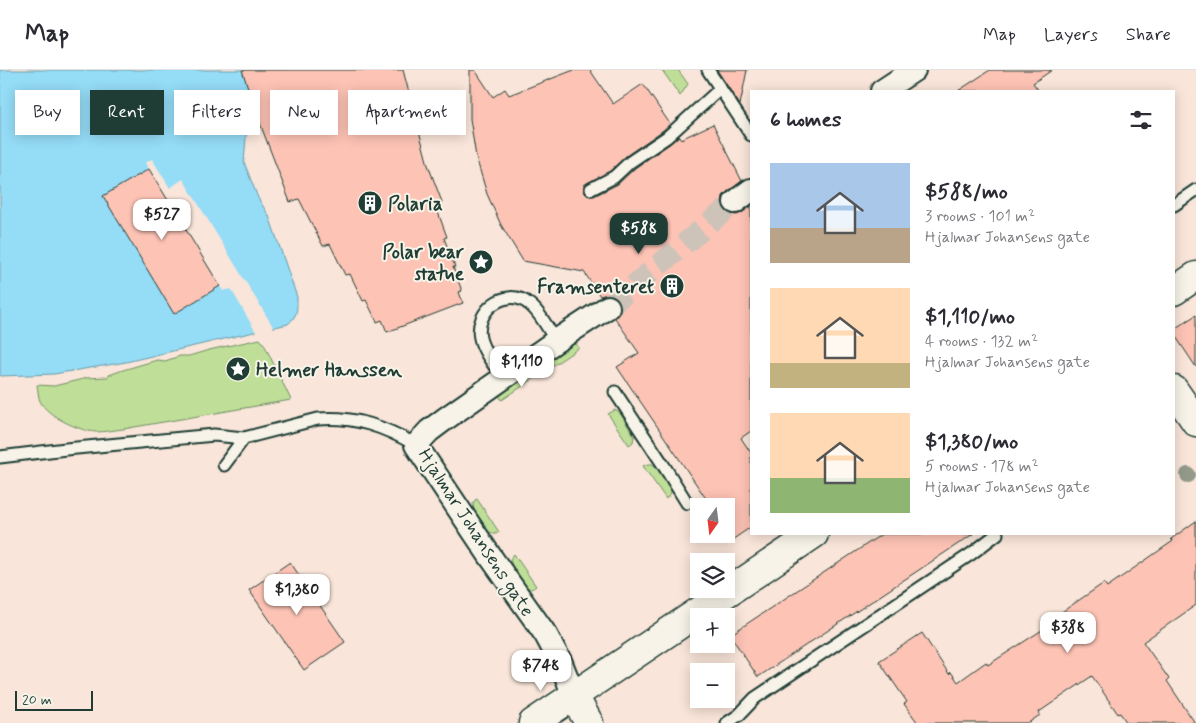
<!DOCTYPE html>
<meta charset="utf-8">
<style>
body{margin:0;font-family:Mynerve,sans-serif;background:#f7f7f7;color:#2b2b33;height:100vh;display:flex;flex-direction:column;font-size:19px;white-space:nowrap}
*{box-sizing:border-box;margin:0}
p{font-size:16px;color:#7c7c81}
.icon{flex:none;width:28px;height:28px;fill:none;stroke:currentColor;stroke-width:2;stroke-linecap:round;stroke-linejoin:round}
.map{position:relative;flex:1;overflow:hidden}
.details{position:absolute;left:750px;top:20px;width:425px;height:445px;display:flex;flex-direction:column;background:#fff;border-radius:0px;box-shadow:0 2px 12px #0003}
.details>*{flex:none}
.top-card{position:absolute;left:15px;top:20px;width:475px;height:45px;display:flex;gap:10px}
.needle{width:32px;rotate:194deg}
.controls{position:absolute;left:690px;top:428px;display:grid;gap:10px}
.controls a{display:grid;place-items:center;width:45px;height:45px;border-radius:0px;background:#fff;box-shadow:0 2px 12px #0003;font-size:25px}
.scale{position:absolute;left:15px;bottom:12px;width:78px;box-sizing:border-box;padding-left:5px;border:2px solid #1f3d34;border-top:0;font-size:14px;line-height:18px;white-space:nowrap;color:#1f3d34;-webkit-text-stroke:4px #f7f3e8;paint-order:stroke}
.price{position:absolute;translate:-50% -42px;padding:0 11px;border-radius:10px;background:#fff;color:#222;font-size:16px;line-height:32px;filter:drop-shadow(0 1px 2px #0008)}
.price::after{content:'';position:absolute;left:50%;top:30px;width:15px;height:11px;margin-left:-8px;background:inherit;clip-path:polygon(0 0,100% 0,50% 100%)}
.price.current{background:#1f3d34;color:#fff}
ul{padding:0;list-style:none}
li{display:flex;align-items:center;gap:15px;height:125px;padding:0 20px}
li span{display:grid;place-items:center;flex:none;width:140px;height:100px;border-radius:0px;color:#555}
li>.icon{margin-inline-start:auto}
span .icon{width:60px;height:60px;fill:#fffc;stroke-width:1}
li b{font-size:21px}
h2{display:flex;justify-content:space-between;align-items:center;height:60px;padding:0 20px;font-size:21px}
.chip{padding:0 18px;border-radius:0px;background:#fff;box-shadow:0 2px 12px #0003;font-size:18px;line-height:45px}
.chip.current{background:#1f3d34;color:#fff}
header{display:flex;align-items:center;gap:30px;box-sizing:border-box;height:70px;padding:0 25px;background:#fff;border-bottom:1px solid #e1e1e2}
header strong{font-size:24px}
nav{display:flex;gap:28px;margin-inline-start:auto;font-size:18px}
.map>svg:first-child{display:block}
</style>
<header>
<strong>Map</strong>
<nav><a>Map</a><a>Layers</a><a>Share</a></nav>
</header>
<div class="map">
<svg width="1196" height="653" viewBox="0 0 1196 653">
<rect width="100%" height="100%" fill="#f9e5d9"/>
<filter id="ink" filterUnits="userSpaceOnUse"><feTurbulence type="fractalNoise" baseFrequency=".02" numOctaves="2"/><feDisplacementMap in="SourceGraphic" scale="10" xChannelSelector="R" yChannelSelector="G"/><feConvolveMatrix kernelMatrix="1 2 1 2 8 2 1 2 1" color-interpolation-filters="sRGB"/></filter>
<g filter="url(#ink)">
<g fill="#bfde97" stroke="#6f8e66">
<path d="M662,0H678L688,14L680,26Z"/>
<path d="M260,269L264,274L291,330L123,359C114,360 104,362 96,362C79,361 47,346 40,331C38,326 38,320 37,315L54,316L83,309L84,308L108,307L109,305L123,300L157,290L165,291L180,286H189L209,280Z"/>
<path d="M575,272L579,278L502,330L498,324Z"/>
<path d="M615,340L620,343L634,366L633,372L629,375L608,344Z"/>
<path d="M648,394H652L655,396L671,420V423L666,429L643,396Z"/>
<path d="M477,429L499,462L496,464L489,462L474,441L473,434L475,430Z"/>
<path d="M514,484L536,516C533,518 532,520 528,518C522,516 511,496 510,489Z"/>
</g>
<path fill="#95dcf7" stroke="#669ca9" d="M0,0H286L250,18L244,92L258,128L269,146L297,227C297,240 298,245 288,254L126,292L54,304L1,306L0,305Z"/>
<path fill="#f9e5d9" d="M152,89L170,118L183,109L275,260L257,264L231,219L223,221L145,93Z"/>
<g fill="#fdc3b5" stroke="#1f3d34">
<path d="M242,0H403L428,95L442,132L435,134L447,167L444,168L455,197H453L462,221L459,222L463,233L387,262L382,250L377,252L366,230L363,231L350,204L345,205L330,174L323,176L299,129L290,132L261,56Z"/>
<path d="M470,0H475L493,27L505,19L509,25L574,0H590L613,34L643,14L670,54L662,61L626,86L610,101L587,113L584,115V119L585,123L590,126H594L618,114L635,98L671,73L679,66L681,69L713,54L742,111L727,122L723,126L722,133L724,139L729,144L737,145L743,142L751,136V361L741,368L751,383V457L726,474V436H711L617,297L639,283L615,248L619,243L621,237L619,229L613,225L608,224L600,226L584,202L523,191L501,155L487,124L476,87L470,49Z"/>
<path d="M717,0H747L740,35Z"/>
<path d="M990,0H1052L1033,13L1039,21H958Z"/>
<path d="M149,99L220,216L174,244L103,126Z"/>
<path d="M1196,245V297L1174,264V259Z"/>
<path d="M1196,451V535L1143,572L1169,609L1167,611L1195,653H1127L1120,643L1118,644L1092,606L1039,642L1040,645L1028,653H918L904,634L907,632L879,591L922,563L949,604L951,602L958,612L986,592L988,595L1056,551L1053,548L1104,513L1107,517L1173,471L1171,469Z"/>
<path d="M882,464H973L758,607L730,565Z"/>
<path d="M290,492L345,572L304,600L249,520Z"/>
</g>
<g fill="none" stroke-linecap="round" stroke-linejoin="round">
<path stroke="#cdc3b8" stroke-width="22" stroke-dasharray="22 11" stroke-linecap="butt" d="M608,237L735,132"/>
<defs>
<g id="service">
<path d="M708,0L751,65"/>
<path d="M591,119L614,107L630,92L667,67L720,19"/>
<path d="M1174,135L1196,120"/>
<path d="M503,308C495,296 483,282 480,268C474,242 505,215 529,234C540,242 548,259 556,271"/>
<path d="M615,322L664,396L687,433"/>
<path d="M0,387L66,379L214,365L244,368"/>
<path d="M224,395L244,368L318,349C355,346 385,357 416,375"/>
<path d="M727,653L739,645L755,628L971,484L997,464"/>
</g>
<g id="minor">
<path d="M882,21L914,0"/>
<path d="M735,132L751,120"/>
<path d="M574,626L561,593L546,565L490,486L416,375L429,361L445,349L556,271L608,237"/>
</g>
<g id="tertiary">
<path d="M1174,221L1196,206"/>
<path d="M1174,320L1196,352"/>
<path d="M533,653L814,464"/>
</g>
<path id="primary" d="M574,626L589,653"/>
</defs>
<use href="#service" stroke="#1f3d34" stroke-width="15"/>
<use href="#minor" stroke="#1f3d34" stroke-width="26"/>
<use href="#tertiary" stroke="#1f3d34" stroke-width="31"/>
<use href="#primary" stroke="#1f3d34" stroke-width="31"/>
<use href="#service" stroke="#f7f3e8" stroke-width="11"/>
<use href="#minor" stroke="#f7f3e8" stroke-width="22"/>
<use href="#tertiary" stroke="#f7f3e8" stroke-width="28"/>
<use href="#primary" stroke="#f7f3e8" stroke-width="28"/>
</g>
<circle fill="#939a89" cx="1188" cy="405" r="8"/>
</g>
<defs>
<symbol id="building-disc" viewBox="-11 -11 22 22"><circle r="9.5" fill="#1f3d34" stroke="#f7f3e8"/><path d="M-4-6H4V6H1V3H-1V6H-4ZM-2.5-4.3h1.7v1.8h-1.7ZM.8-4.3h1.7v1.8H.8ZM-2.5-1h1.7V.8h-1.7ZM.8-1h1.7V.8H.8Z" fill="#fff"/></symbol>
<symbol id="sight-disc" viewBox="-11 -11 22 22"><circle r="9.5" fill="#1f3d34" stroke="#f7f3e8"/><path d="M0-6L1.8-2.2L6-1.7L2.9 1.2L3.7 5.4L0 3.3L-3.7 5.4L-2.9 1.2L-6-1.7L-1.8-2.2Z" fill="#fff"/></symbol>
</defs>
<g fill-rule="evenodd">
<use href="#building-disc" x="356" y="119" width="28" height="28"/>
<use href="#sight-disc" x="467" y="178" width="28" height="28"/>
<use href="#building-disc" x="658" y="202" width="28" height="28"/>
<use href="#sight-disc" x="224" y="285" width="28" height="28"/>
</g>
<g text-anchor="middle" stroke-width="4" stroke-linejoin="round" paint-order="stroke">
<g font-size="19" font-weight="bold" fill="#1f3d34" stroke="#f7f3e8" text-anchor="start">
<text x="388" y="140">Polaria</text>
<text x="464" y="188" text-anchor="end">Polar bear<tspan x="464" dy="22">statue</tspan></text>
<text x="654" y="223" text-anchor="end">Framsenteret</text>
<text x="256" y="306">Helmer Hanssen</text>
</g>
<g font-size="19" fill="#1f3d34" stroke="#f7f3e8">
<text transform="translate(477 462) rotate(57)" y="7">Hjalmar Johansens gate</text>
</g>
</g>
</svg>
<div class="controls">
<a><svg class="needle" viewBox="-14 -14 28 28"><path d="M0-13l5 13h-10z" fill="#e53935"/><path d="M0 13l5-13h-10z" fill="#7c7c81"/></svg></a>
<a><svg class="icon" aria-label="layers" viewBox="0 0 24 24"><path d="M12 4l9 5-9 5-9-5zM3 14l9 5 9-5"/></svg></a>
<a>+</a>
<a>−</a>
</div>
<div class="scale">20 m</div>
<b class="price" style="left:162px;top:171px">$527</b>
<b class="price current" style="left:639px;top:185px">$588</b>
<b class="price" style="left:522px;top:318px">$1,110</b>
<b class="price" style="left:297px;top:546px">$1,380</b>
<b class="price" style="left:1068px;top:584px">$388</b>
<b class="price" style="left:541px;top:622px">$748</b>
<div class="top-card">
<a class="chip">Buy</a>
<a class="chip current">Rent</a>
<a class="chip">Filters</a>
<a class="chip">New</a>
<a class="chip">Apartment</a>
</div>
<section class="details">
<h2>6 homes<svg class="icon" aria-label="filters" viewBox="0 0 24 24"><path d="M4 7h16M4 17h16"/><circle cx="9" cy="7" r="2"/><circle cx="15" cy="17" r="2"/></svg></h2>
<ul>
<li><span style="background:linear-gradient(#a9c7e8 65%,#b9a48a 0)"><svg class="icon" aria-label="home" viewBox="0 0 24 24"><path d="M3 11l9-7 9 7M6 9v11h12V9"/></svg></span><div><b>$588/mo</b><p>3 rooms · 101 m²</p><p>Hjalmar Johansens gate</p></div></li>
<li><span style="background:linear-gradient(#ffd9b3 75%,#c2b280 0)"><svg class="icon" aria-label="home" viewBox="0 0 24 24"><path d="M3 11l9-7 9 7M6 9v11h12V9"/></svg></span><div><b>$1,110/mo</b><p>4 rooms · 132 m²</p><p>Hjalmar Johansens gate</p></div></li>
<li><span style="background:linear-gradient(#ffd9b3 65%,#8fb573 0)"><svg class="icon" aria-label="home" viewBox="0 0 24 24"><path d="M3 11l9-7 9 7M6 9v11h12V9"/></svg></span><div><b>$1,380/mo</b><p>5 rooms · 178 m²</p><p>Hjalmar Johansens gate</p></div></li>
</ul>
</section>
</div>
